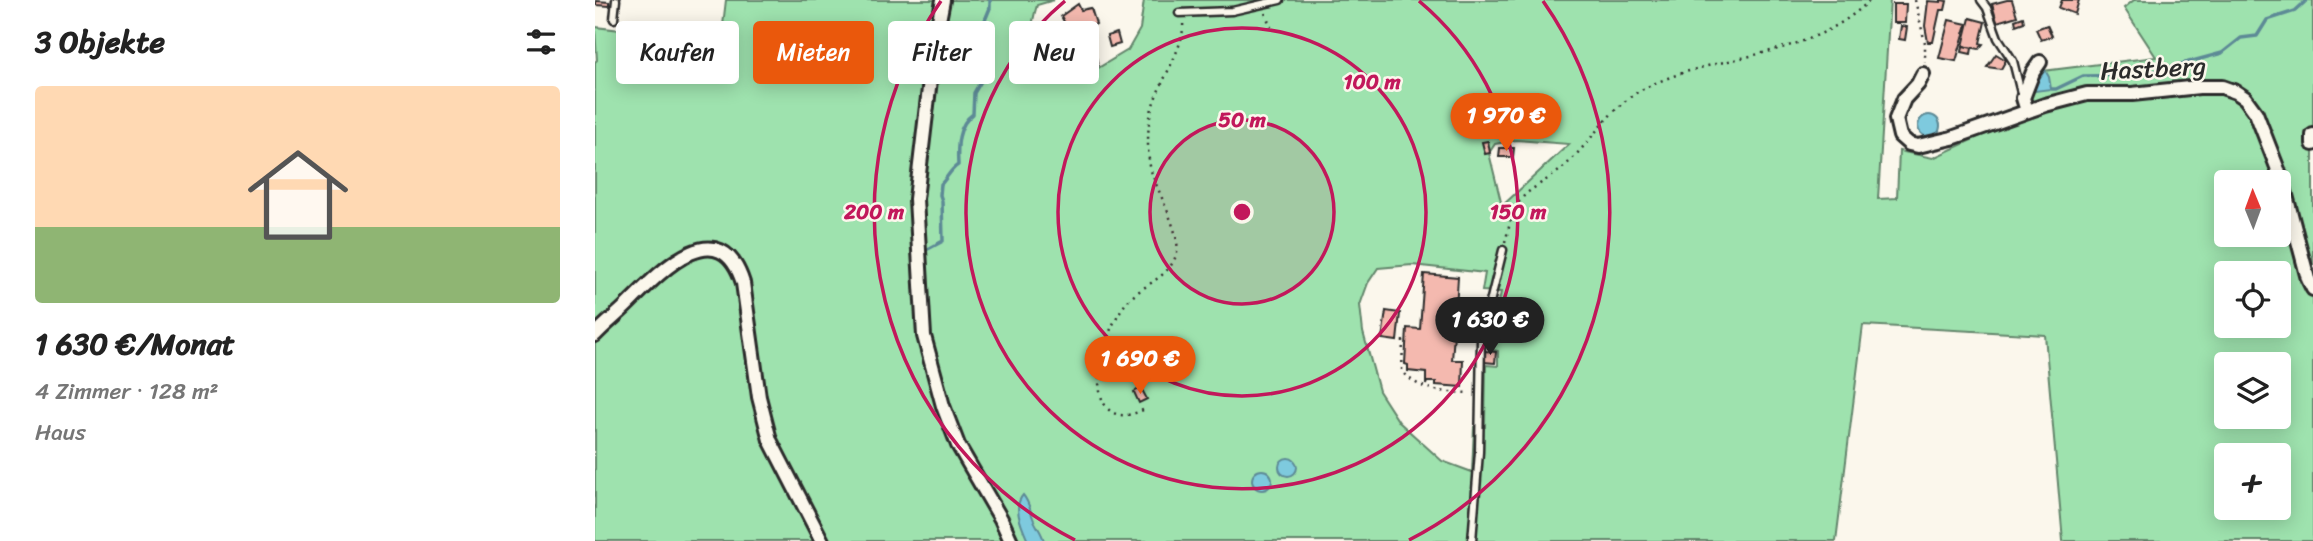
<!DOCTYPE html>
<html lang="de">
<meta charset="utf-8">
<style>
body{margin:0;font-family:Sriracha,sans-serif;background:#f6f6f6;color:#222;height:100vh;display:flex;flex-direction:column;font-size:26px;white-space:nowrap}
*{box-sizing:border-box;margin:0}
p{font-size:23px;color:#767676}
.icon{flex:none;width:38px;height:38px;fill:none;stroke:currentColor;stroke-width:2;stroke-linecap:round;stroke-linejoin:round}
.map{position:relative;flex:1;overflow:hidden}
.panel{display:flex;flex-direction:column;background:#fff;width:595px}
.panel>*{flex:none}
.guide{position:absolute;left:21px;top:21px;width:665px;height:63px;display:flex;gap:14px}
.needle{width:46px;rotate:359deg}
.tools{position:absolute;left:1619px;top:170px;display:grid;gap:14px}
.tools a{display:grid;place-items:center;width:77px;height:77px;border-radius:7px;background:#fff;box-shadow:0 4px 18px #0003;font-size:35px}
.price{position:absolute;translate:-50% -60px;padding:0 16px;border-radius:24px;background:#ea580c;color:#fff;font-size:23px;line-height:46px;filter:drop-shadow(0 2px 4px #0008)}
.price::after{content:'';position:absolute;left:50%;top:42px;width:21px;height:16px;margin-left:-10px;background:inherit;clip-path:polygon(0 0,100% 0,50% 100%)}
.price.active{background:#222;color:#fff}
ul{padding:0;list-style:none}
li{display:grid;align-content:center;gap:14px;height:371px;padding:0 35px}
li+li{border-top:2px solid #e0e0e0}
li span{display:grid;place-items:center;height:217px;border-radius:7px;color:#555}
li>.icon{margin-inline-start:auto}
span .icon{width:126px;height:126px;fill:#fffc;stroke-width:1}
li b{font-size:30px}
h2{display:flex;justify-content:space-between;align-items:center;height:84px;padding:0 35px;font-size:30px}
.pill{padding:0 24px;border-radius:7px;background:#fff;box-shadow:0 4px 18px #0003;font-size:24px;line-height:63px}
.pill.active{background:#ea580c;color:#fff}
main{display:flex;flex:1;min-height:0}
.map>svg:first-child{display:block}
</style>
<main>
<section class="panel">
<h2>3 Objekte<svg class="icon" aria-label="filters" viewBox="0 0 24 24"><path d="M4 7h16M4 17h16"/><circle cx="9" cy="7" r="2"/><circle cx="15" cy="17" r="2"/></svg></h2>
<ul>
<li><span style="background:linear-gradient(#ffd9b3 65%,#8fb573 0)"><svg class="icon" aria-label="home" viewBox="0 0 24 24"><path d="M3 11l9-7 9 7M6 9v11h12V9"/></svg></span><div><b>1 630 €/Monat</b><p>4 Zimmer · 128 m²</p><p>Haus</p></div></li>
</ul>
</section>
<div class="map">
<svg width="1718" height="541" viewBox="0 0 1718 541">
<rect width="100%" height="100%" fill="#fbf7ec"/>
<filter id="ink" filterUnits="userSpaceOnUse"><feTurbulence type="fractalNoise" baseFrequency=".0143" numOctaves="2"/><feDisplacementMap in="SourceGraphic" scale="14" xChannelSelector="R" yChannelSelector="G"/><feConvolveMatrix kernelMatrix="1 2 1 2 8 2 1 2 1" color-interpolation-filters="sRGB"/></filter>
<g filter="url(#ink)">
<path fill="#9ee2ae" stroke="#64866c" stroke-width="2" fill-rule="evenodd" d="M131,0H459L442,5C432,38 437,41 454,70L484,77L503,68L533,50L545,29L549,0H1295L1283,199L1302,198L1304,151L1338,158L1424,118L1448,71L1561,57L1529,8L1539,0H1718V541H1468L1450,335L1268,325L1241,541H0V62L2,60L0,27L126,42ZM921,140L974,144L907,206L894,153L900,144ZM1631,182H1684V234H1631ZM817,265L890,273L887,291L906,292L894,349L903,351V366L891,365L890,427H879L877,472L847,461L804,422L784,391L768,332L765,305L773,283L783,268ZM1631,273H1684V326H1631ZM1631,364H1684V416H1631ZM1631,455H1684V508H1631Z"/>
<g fill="#7ecade" stroke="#5d8a96" stroke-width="2">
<path d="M1450,70L1454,77L1456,89L1440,91L1438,88Z"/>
<circle cx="1334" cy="126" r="11"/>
<circle cx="693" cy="467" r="9"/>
<circle cx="667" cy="480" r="10"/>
<path d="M428,495C434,502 435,509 438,518C441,526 447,532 449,541H433C427,527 417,507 428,495Z"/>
</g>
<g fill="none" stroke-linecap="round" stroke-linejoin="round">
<g stroke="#5d8a96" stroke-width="3.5">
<path d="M1456,89H1461L1488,76L1546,75L1627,53L1646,38L1662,36L1672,20L1700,11L1712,0"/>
<path d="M333,249L348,241L347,201L345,195L346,184C352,178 356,169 363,165C362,147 362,125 378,114L379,93L386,81L389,48L387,45L388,25L395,8V0"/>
</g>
</g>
<g fill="#f4b9af" stroke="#2b2b2b" stroke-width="2">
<path d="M1346,0L1352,1L1350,10H1345L1338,42H1333L1330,26L1333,1L1346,2Z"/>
<path d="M1412,0H1417L1422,16L1402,22L1397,4Z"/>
<path d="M1467,0H1484L1480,14L1464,8Z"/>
<path d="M1,1L14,2V6L1,5Z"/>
<path d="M483,4L486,10L496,8L501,24L477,37L466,16Z"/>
<path d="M1298,4H1311L1310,23H1298Z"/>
<path d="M1428,17L1429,22L1421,25L1420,20Z"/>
<path d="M1375,18L1390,22L1385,43L1388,44L1384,49L1368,46Z"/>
<path d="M1354,20L1372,24L1361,61L1344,58Z"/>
<path d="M1452,25L1457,36L1446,40L1441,29Z"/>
<path d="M1306,26L1312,27L1310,40L1304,39Z"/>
<path d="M522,33L525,44L515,47L512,36Z"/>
<path d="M1368,46L1377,48L1376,54L1367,52Z"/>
<path d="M479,52L481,58L472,63L474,69L468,70L463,57Z"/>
<path d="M1401,54L1411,60L1406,69L1392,67Z"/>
<path d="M501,57L503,65L495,68L492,60Z"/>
<path d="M893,141L895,153L890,154L887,142Z"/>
<path d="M905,148H919L918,157H904Z"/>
<path d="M829,274L863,277L861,309L883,311V322L860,321L857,360H868L867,387L841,385V382H832L831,385V373L813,371V365L810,364L812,328L825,329Z"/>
<path d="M791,311L805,313L802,341L787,339Z"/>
<path d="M890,351L901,352L900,363L889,362Z"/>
<path d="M546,388L552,399L544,403L539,392Z"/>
</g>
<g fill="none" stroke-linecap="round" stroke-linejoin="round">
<defs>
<g id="lane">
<path d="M1386,0L1392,8L1403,38L1418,61L1427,97"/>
<path d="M584,13L637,11L685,0"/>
<path d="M19,19L21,0"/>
<path d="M877,541L884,452L886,339L908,250"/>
</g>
<g id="street">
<path d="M348,0L339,46L321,199L329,336L348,406L363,445L406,519L416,541"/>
<path d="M1328,74L1323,84L1309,99L1301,119L1305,136L1314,144L1323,146L1357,138L1450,105L1492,94H1537L1604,87H1627L1641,92L1650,98L1661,113L1687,180L1713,279L1718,289"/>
<path d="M1432,111L1428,98L1438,72L1445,62"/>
<path d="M1718,135V144"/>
<path d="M0,335C10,324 22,315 32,305C63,274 124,208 148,283L164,397L175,440L227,541"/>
</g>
</defs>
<use href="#lane" stroke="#2b2b2b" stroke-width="11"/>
<use href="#street" stroke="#2b2b2b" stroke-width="18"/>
<g stroke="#2b2b2b" stroke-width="2.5" stroke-dasharray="2 5" stroke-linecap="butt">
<path d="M1320,0L1330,43V62"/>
<path d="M670,13L678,32"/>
<path d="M910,242C914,229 916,213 924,202C933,188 958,178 970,166C997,141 1016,105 1050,88C1123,51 1212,62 1275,0"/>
<path d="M808,340L807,370C822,392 851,392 875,393"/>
<path d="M548,410C536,415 524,419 513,409C491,385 514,320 534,300C550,283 576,277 582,252C586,234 562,190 556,171C554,162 553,153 553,144C553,130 554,116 559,102C566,81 590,45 588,23"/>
</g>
<use href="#lane" stroke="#fbf7ec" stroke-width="6"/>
<use href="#street" stroke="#fbf7ec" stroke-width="12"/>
</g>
</g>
<circle cx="647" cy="212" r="92" fill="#c2185b" fill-opacity=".12"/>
<g fill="none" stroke="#c2185b" stroke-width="3.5">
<circle cx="647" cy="212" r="92"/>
<circle cx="647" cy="212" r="184"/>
<path d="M824 1A276 276 0 1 1 470 1"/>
<path d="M480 540A368 368 0 0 1 346 1M948 1A368 368 0 0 1 814 540"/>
</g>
<g text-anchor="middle" stroke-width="5" stroke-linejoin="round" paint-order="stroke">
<g font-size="26" fill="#2b2b2b" stroke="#fbf7ec">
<text transform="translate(1558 68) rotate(-3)" y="9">Hastberg</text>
</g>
</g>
<circle cx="647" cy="212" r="10" fill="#c2185b" stroke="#fbf7ec" stroke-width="3.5"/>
<g font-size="21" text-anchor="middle" font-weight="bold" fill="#c2185b" stroke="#fbf7ec" stroke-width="5" stroke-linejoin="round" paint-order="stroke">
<text x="777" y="89">100 m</text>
<text x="647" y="127">50 m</text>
<text x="923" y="219">150 m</text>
<text x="279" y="219">200 m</text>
</g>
</svg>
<div class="tools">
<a><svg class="needle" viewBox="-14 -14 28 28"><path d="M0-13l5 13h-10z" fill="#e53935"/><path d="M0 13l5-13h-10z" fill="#767676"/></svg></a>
<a><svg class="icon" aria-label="locate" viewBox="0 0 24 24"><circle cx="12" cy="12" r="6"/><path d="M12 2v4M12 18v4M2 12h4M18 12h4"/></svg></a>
<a><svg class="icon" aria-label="layers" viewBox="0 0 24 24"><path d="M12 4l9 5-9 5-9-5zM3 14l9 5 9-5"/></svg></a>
<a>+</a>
</div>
<b class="price" style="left:911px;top:153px">1 970 €</b>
<b class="price active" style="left:895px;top:357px">1 630 €</b>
<b class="price" style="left:545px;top:396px">1 690 €</b>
<div class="guide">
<a class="pill">Kaufen</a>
<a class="pill active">Mieten</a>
<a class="pill">Filter</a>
<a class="pill">Neu</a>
</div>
</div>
</main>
